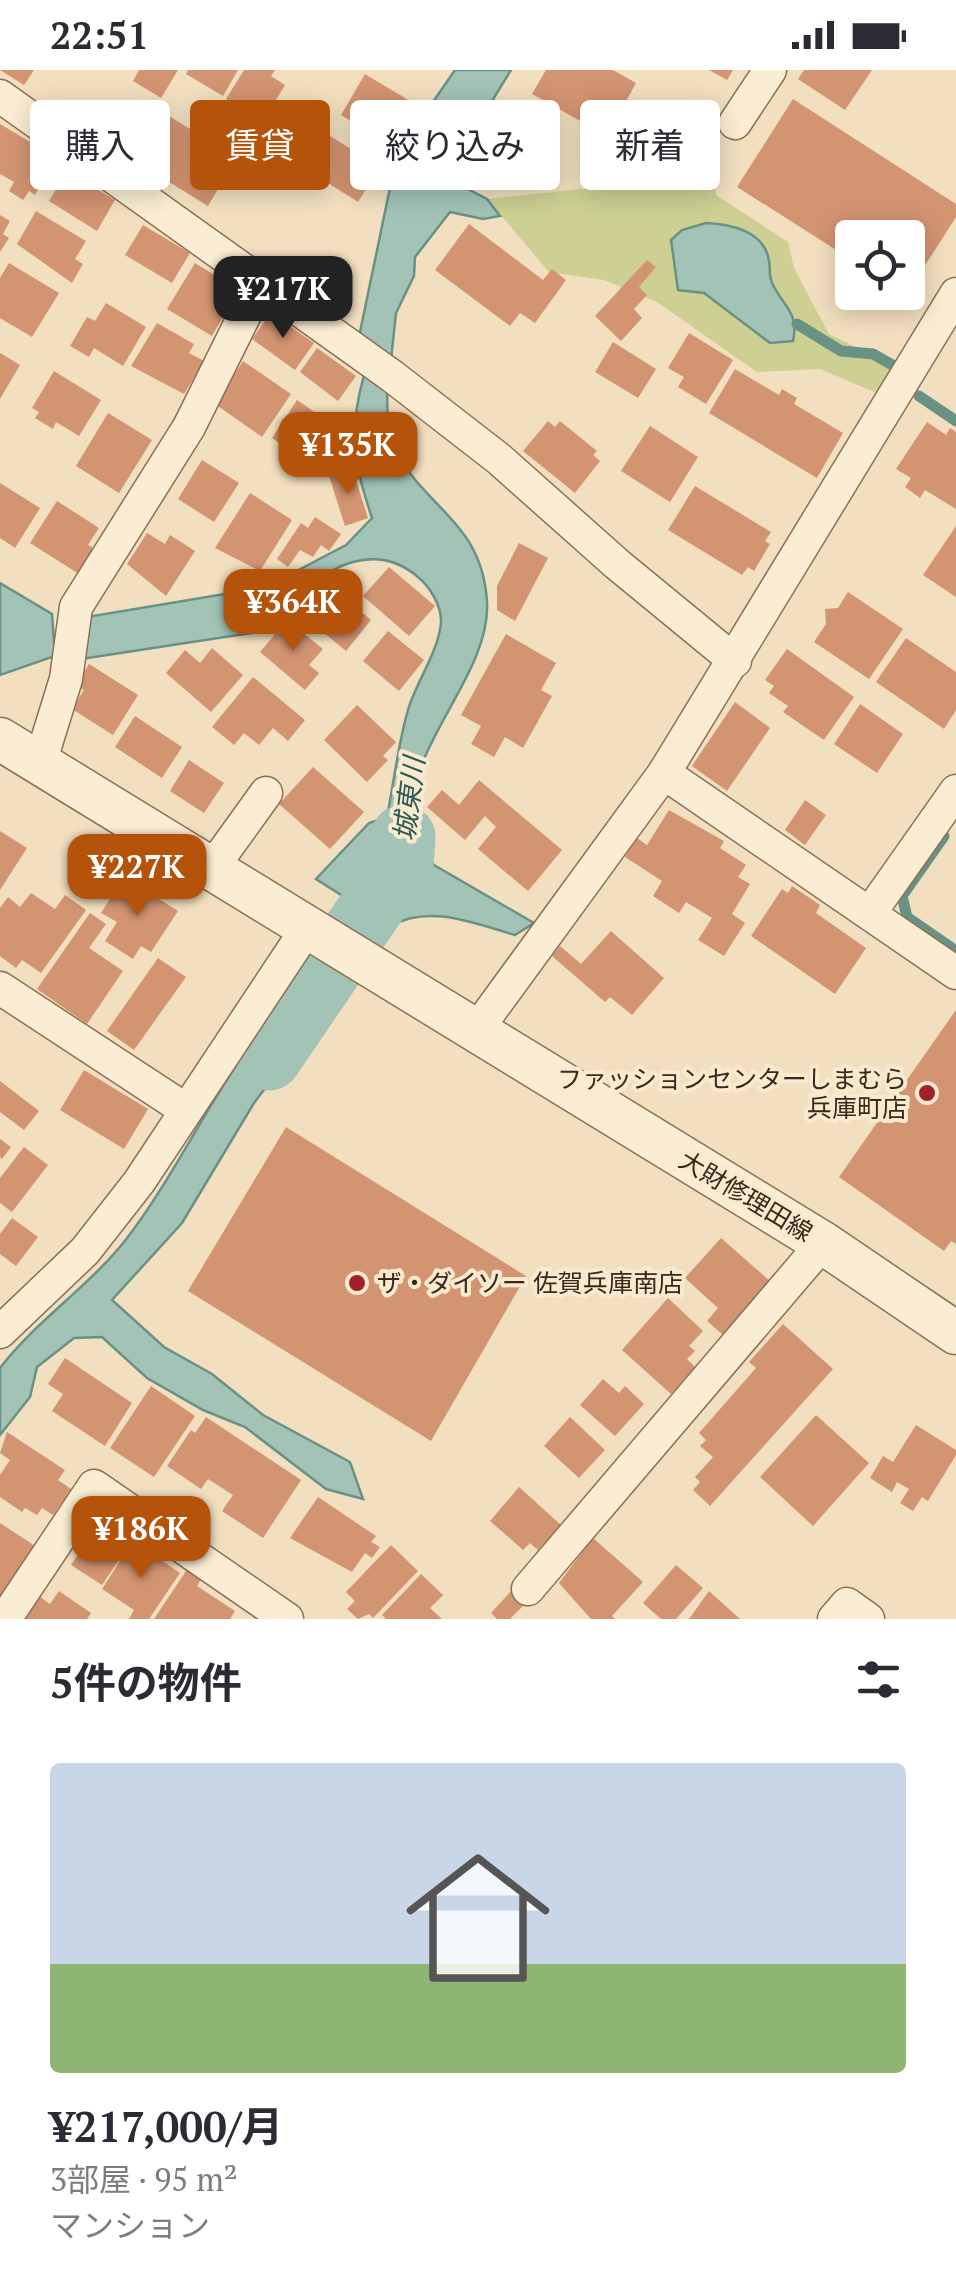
<!DOCTYPE html>
<html lang="ja">
<meta charset="utf-8">
<style>
body{margin:0;font-family:"PT Serif","Noto Sans JP",serif;background:#f7f7f7;color:#2b2b33;height:100vh;display:flex;flex-direction:column;font-size:38px;white-space:nowrap}
*{box-sizing:border-box;margin:0}
p{font-size:32px;color:#7c7c81}
.icon{flex:none;width:55px;height:55px;fill:none;stroke:currentColor;stroke-width:2;stroke-linecap:round;stroke-linejoin:round}
.map{position:relative;height:1549px;overflow:hidden}
.panel{display:flex;flex-direction:column;background:#fff;flex:1}
.panel>*{flex:none}
.guide{position:absolute;left:30px;top:30px;width:898px;height:90px;display:flex;gap:20px}
.controls{position:absolute;left:835px;top:150px;display:grid;gap:20px}
.controls a{display:grid;place-items:center;width:90px;height:90px;border-radius:10px;background:#fff;box-shadow:0 5px 25px #0003;font-size:50px}
.price{position:absolute;translate:-50% -85px;padding:0 22px;border-radius:20px;background:#b45309;color:#fff;font-size:32px;line-height:65px;filter:drop-shadow(0 2px 5px #0008)}
.price::after{content:'';position:absolute;left:50%;top:60px;width:30px;height:22px;margin-left:-15px;background:inherit;clip-path:polygon(0 0,100% 0,50% 100%)}
.price.on{background:#222;color:#fff}
ul{padding:0;list-style:none}
li{display:grid;align-content:center;gap:20px;height:530px;padding:0 50px}
li+li{border-top:2px solid #e1e1e2}
li span{display:grid;place-items:center;height:310px;border-radius:10px;color:#555}
li>.icon{margin-inline-start:auto}
span .icon{width:180px;height:180px;fill:#fffc;stroke-width:1}
li b{font-size:42px}
h2{display:flex;justify-content:space-between;align-items:center;height:120px;padding:0 50px;font-size:42px}
.tag{padding:0 35px;border-radius:10px;background:#fff;box-shadow:0 5px 25px #0003;font-size:35px;line-height:90px}
.tag.on{background:#b45309;color:#fff}
.status{display:flex;justify-content:space-between;align-items:center;height:70px;padding:0 50px;background:#fff;direction:ltr}
.status svg{height:28px;fill:currentColor}
.map>svg:first-child{display:block}
</style>
<div class="status"><b>22:51</b><svg viewBox="0 0 49 12"><path d="M0 12V9h3v3zM5 12V6h3v6zM10 12V3h3v9zM15 12V0h3v12zM26 1h20v11H26zM47 4h2v5h-2z"/></svg></div>
<div class="map">
<svg width="956" height="1549" viewBox="0 0 956 1549">
<rect width="100%" height="100%" fill="#f1dfbf"/>
<path fill="#cdd092" d="M713,105L716,125L788,172L794,198L829,264L896,297L891,329L820,299L757,302L657,232L604,210L549,202L487,129Z"/>
<g fill="#a3c3b7" stroke="#699285" stroke-width="2.5">
<path d="M455,0H511L457,88L464,117L487,129L500,146L483,149L450,142L415,187L414,206L396,243L391,290L359,267L397,84Z"/>
<path d="M706,153C730,154 765,161 769,191C771,201 768,206 773,215C785,238 799,243 793,271L770,273L704,223L678,220L671,170L682,160Z"/>
<path d="M364,305L387,320C388,334 386,353 390,366C414,436 482,445 487,532C490,587 441,643 422,694C413,717 412,744 413,769L434,795L534,853L515,865C473,853 430,834 390,856L316,809L369,753L387,747C394,712 398,674 408,640C416,612 438,583 441,553C442,536 430,517 418,507C363,460 300,516 264,561L81,589V548L266,517L346,475L372,448C353,391 348,364 364,305Z"/>
<path d="M0,513L52,544L55,586L0,605Z"/>
<path d="M308,909L339,930L305,965L254,1033L182,1153L112,1230L164,1277L212,1304L263,1345L350,1392L363,1429L326,1419L245,1357L203,1340L147,1308L102,1267L74,1268L37,1297L30,1327L0,1365V1298C36,1251 87,1218 124,1172C189,1089 229,979 308,909Z"/>
</g>
<g fill="none" stroke-linecap="round" stroke-linejoin="round">
<g stroke="#699285" stroke-width="11">
<path d="M797,254L841,281L873,284L896,297"/>
<path d="M919,326L956,351"/>
<path d="M944,766L902,826L907,847L956,881"/>
</g>
<path stroke="#a3c3b7" stroke-width="65" d="M269,988L401,794L403,767"/>
</g>
<g fill="#d39472">
<path d="M0,0H34L24,15Z"/>
<path d="M139,0H178L161,28L133,11Z"/>
<path d="M188,0H238L223,26L186,4Z"/>
<path d="M244,0H275L271,6L285,15L263,52L226,29Z"/>
<path d="M546,0H613L636,13L607,66L532,24Z"/>
<path d="M709,0H733L727,10Z"/>
<path d="M804,0H872L845,40L798,9Z"/>
<path d="M365,4L420,37L395,79L341,45Z"/>
<path d="M793,29L956,134V147L908,222V168H852V190L737,117Z"/>
<path d="M164,43L195,62L200,54L214,63L210,71L237,87L208,136L135,91Z"/>
<path d="M0,54L57,88L35,125L29,121L23,130L9,121L14,112L0,104Z"/>
<path d="M322,61L380,97L358,132L309,101L321,82L313,77Z"/>
<path d="M67,101L115,130L97,161L49,131Z"/>
<path d="M36,141L86,171L75,189L83,194L72,213L17,174Z"/>
<path d="M0,145L10,151L3,164L9,168L0,182Z"/>
<path d="M469,154L543,210L552,199L566,210L535,253L520,243L510,256L435,200Z"/>
<path d="M143,155L190,183L172,213L125,185Z"/>
<path d="M647,190L656,197L639,217L647,225L634,239L642,248L621,271L595,246Z"/>
<path d="M9,193L59,223L32,267L0,248V208Z"/>
<path d="M195,193L232,216L220,236L227,240L212,266L167,239Z"/>
<path d="M106,233L146,257L123,296L94,278L89,287L70,276L87,247L95,251Z"/>
<path d="M271,243L314,273L295,300L252,269Z"/>
<path d="M157,253L194,274L189,283L204,291L184,324L131,296Z"/>
<path d="M689,263L733,290L706,334L678,317L684,307L668,298Z"/>
<path d="M613,272L656,299L638,328L595,302Z"/>
<path d="M317,278L356,306L338,331L300,302Z"/>
<path d="M0,283L20,295L0,329Z"/>
<path d="M243,291L291,324L262,367L215,334Z"/>
<path d="M735,299L779,325L782,319L797,328L794,334L843,363L817,408L709,343Z"/>
<path d="M54,301L101,330L79,366L56,352L53,359L35,348L39,342L32,338Z"/>
<path d="M297,330L332,354L326,363L337,370L318,399L272,368Z"/>
<path d="M108,343L152,370L119,423L76,396Z"/>
<path d="M548,351L555,357L560,351L597,381L593,385L600,391L575,423L523,381Z"/>
<path d="M927,352L946,365L950,358L956,362V439L925,420L920,428L905,417L911,408L896,399Z"/>
<path d="M650,356L698,387L670,432L621,401Z"/>
<path d="M202,390L239,413L214,452L178,429Z"/>
<path d="M352,398L368,448L345,456L329,406Z"/>
<path d="M0,413L40,438L15,478L0,468Z"/>
<path d="M695,416L771,462L765,471L770,474L754,501L748,497L742,505L668,460Z"/>
<path d="M250,423L292,450L260,501L215,478Z"/>
<path d="M57,431L99,458L88,475L95,479L79,504L30,473Z"/>
<path d="M315,447L341,464L329,481L321,475L313,487L300,480L288,497L277,489L301,453L308,458Z"/>
<path d="M956,456V527L923,505Z"/>
<path d="M147,463L165,474L170,465L195,481L166,526L127,494Z"/>
<path d="M519,473L548,488L515,551L497,540V516Z"/>
<path d="M389,497L435,536L409,566L363,526Z"/>
<path d="M331,517L371,550L346,581L306,548Z"/>
<path d="M848,522L903,559L869,609L814,572L826,554L825,539L838,538Z"/>
<path d="M287,550L323,579L309,595L319,603L305,620L260,582Z"/>
<path d="M388,561L424,590L399,621L363,591Z"/>
<path d="M506,564L556,593L541,620L552,626L523,678L505,667L494,687L471,674L481,656L461,645Z"/>
<path d="M906,568L956,602V640L944,659L876,612Z"/>
<path d="M212,578L243,605L211,642L166,603L185,580L200,593Z"/>
<path d="M787,579L854,627L824,670L783,642L788,636L769,623L774,616L765,610Z"/>
<path d="M89,594L138,625L113,665L72,639L84,620L76,615Z"/>
<path d="M253,607L305,650L288,671L273,658L259,675L244,663L234,675L212,657Z"/>
<path d="M735,632L770,658L727,721L692,696Z"/>
<path d="M860,634L903,664L877,703L834,674Z"/>
<path d="M357,635L396,672L383,686L388,690L367,712L324,670Z"/>
<path d="M135,646L182,677L162,708L115,677Z"/>
<path d="M189,690L224,713L204,743L170,721Z"/>
<path d="M313,697L364,742L330,779L279,734Z"/>
<path d="M479,710L562,780L528,821L478,779L496,757L485,746L465,770L427,737L442,720L459,735Z"/>
<path d="M805,730L826,745L805,775L785,760Z"/>
<path d="M669,740L724,771L720,778L746,795L738,807L750,814L732,844L745,853L724,886L698,870L712,848L686,832L679,843L653,826L662,811L625,787L637,768L647,775Z"/>
<path d="M0,761L27,778L0,820Z"/>
<path d="M124,807L178,841L151,882L141,876L133,889L105,871L117,852L101,843Z"/>
<path d="M792,816L820,835L816,843L866,878L835,924L751,866L782,819L788,823Z"/>
<path d="M31,823L55,839L65,825L86,840L41,903L22,890L16,898L0,886V838L8,827L20,837Z"/>
<path d="M90,843L106,854L89,878L123,901L87,954L37,919Z"/>
<path d="M611,861L664,908L632,945L610,927L605,932L552,886L560,876L581,894Z"/>
<path d="M158,888L186,907L134,980L107,961Z"/>
<path d="M956,940V1174L951,1171L944,1181L839,1107Z"/>
<path d="M84,1000L148,1039L124,1079L60,1040Z"/>
<path d="M0,1011L39,1041L24,1060L0,1042Z"/>
<path d="M286,1057L526,1206L431,1371L188,1221Z"/>
<path d="M0,1069L11,1077L2,1089L0,1087Z"/>
<path d="M24,1077L48,1095L12,1142L0,1133V1108Z"/>
<path d="M12,1148L38,1167L16,1196L0,1184V1164Z"/>
<path d="M721,1168L771,1212L723,1265L707,1251L718,1238L685,1208Z"/>
<path d="M668,1228L703,1261L689,1276L695,1281L687,1289L695,1297L671,1324L622,1280Z"/>
<path d="M783,1254L833,1299L710,1436L693,1420L700,1412L695,1407L713,1387L700,1376L706,1370L699,1363L756,1298L749,1292Z"/>
<path d="M65,1288L132,1333L105,1376L52,1341L63,1324L48,1314Z"/>
<path d="M603,1309L619,1323L625,1316L644,1334L615,1366L580,1335Z"/>
<path d="M151,1316L195,1346L154,1407L110,1378Z"/>
<path d="M816,1345L869,1393L813,1456L760,1407Z"/>
<path d="M206,1347L301,1410L263,1468L222,1441L233,1425L208,1409L201,1419L167,1396L191,1360L195,1363Z"/>
<path d="M570,1347L605,1380L579,1408L544,1376Z"/>
<path d="M916,1355L956,1380V1385L928,1431L922,1427L913,1441L900,1433L909,1419L897,1412L892,1422L870,1408L883,1386L893,1392Z"/>
<path d="M7,1362L65,1400L58,1410L71,1419L53,1445L42,1438L37,1445L25,1438L22,1442L0,1427V1405L10,1390L0,1383Z"/>
<path d="M519,1417L561,1455L538,1480L530,1473L523,1480L490,1451Z"/>
<path d="M318,1427L376,1466L371,1472L380,1477L372,1488L365,1483L352,1502L290,1468Z"/>
<path d="M102,1431L141,1457L102,1515L71,1495L79,1483L71,1477Z"/>
<path d="M0,1453L35,1476L0,1528Z"/>
<path d="M593,1468L643,1512L612,1546L615,1549H591L559,1513Z"/>
<path d="M133,1471L180,1503L149,1549H129L134,1540L102,1519Z"/>
<path d="M391,1475L418,1501L373,1548L369,1544L358,1549L347,1539L355,1531L346,1522Z"/>
<path d="M676,1495L703,1518L676,1549H661L643,1533Z"/>
<path d="M188,1498L202,1508L197,1516L235,1541L230,1549H154Z"/>
<path d="M421,1504L443,1525L430,1538L442,1549H386L382,1545Z"/>
<path d="M512,1520L526,1533L510,1549H497L491,1543Z"/>
<path d="M59,1521L91,1543L87,1549H24L39,1526L50,1534Z"/>
<path d="M709,1521L740,1549H689Z"/>
</g>
<g fill="none" stroke-linecap="round" stroke-linejoin="round">
<defs>
<g id="minor">
<path d="M0,26L392,306L499,389L617,494L735,591"/>
<path d="M735,53L770,0"/>
<path d="M40,693L66,609L76,537L189,357L260,214"/>
<path d="M664,703L956,903"/>
<path d="M212,798L266,723"/>
<path d="M870,843L956,721"/>
<path d="M0,918L186,1040"/>
<path d="M475,962L664,703L956,224"/>
<path d="M0,1262L85,1181L139,1112L306,860"/>
<path d="M528,1519L823,1173"/>
<path d="M5,1549L94,1416L287,1549"/>
<path d="M834,1549L847,1534L868,1549"/>
</g>
<path id="tertiary" d="M0,669L823,1173L956,1263"/>
</defs>
<use href="#minor" stroke="#8c6f56" stroke-width="35"/>
<use href="#tertiary" stroke="#8c6f56" stroke-width="45"/>
<use href="#minor" stroke="#fbedd3" stroke-width="32"/>
<use href="#tertiary" stroke="#fbedd3" stroke-width="42"/>
</g>
<g fill="#a0212a" stroke="#f8eacf" stroke-width="4">
<circle cx="927" cy="1023" r="10"/>
<circle cx="357" cy="1213" r="10"/>
</g>
<g text-anchor="middle" stroke-width="8" stroke-linejoin="round" paint-order="stroke">
<g font-size="25" fill="#3a281c" stroke="#f8eacf" text-anchor="end">
<text x="907" y="1018">ファッションセンターしまむら<tspan x="907" dy="29">兵庫町店</tspan></text>
<text x="377" y="1222" text-anchor="start">ザ・ダイソー 佐賀兵庫南店</text>
</g>
<g font-size="25" fill="#3a281c" stroke="#f8eacf">
<text transform="translate(746 1126) rotate(31)" y="9">大財修理田線</text>
</g>
<g font-size="28" font-style="italic" fill="#2a5b55" stroke="#f8eacf">
<text transform="translate(409 729) rotate(-83)" y="10">城東川</text>
</g>
</g>
</svg>
<div class="controls">
<a><svg class="icon" aria-label="locate" viewBox="0 0 24 24"><circle cx="12" cy="12" r="6"/><path d="M12 2v4M12 18v4M2 12h4M18 12h4"/></svg></a>
</div>
<b class="price on" style="left:283px;top:271px">¥217K</b>
<b class="price" style="left:348px;top:427px">¥135K</b>
<b class="price" style="left:293px;top:584px">¥364K</b>
<b class="price" style="left:137px;top:849px">¥227K</b>
<b class="price" style="left:141px;top:1511px">¥186K</b>
<div class="guide">
<a class="tag">購入</a>
<a class="tag on">賃貸</a>
<a class="tag">絞り込み</a>
<a class="tag">新着</a>
</div>
</div>
<section class="panel">
<h2>5件の物件<svg class="icon" aria-label="filters" viewBox="0 0 24 24"><path d="M4 7h16M4 17h16"/><circle cx="9" cy="7" r="2"/><circle cx="15" cy="17" r="2"/></svg></h2>
<ul>
<li><span style="background:linear-gradient(#c9d6e8 65%,#8fb573 0)"><svg class="icon" aria-label="home" viewBox="0 0 24 24"><path d="M3 11l9-7 9 7M6 9v11h12V9"/></svg></span><div><b>¥217,000/月</b><p>3部屋 · 95 m²</p><p>マンション</p></div></li>
</ul>
</section>
